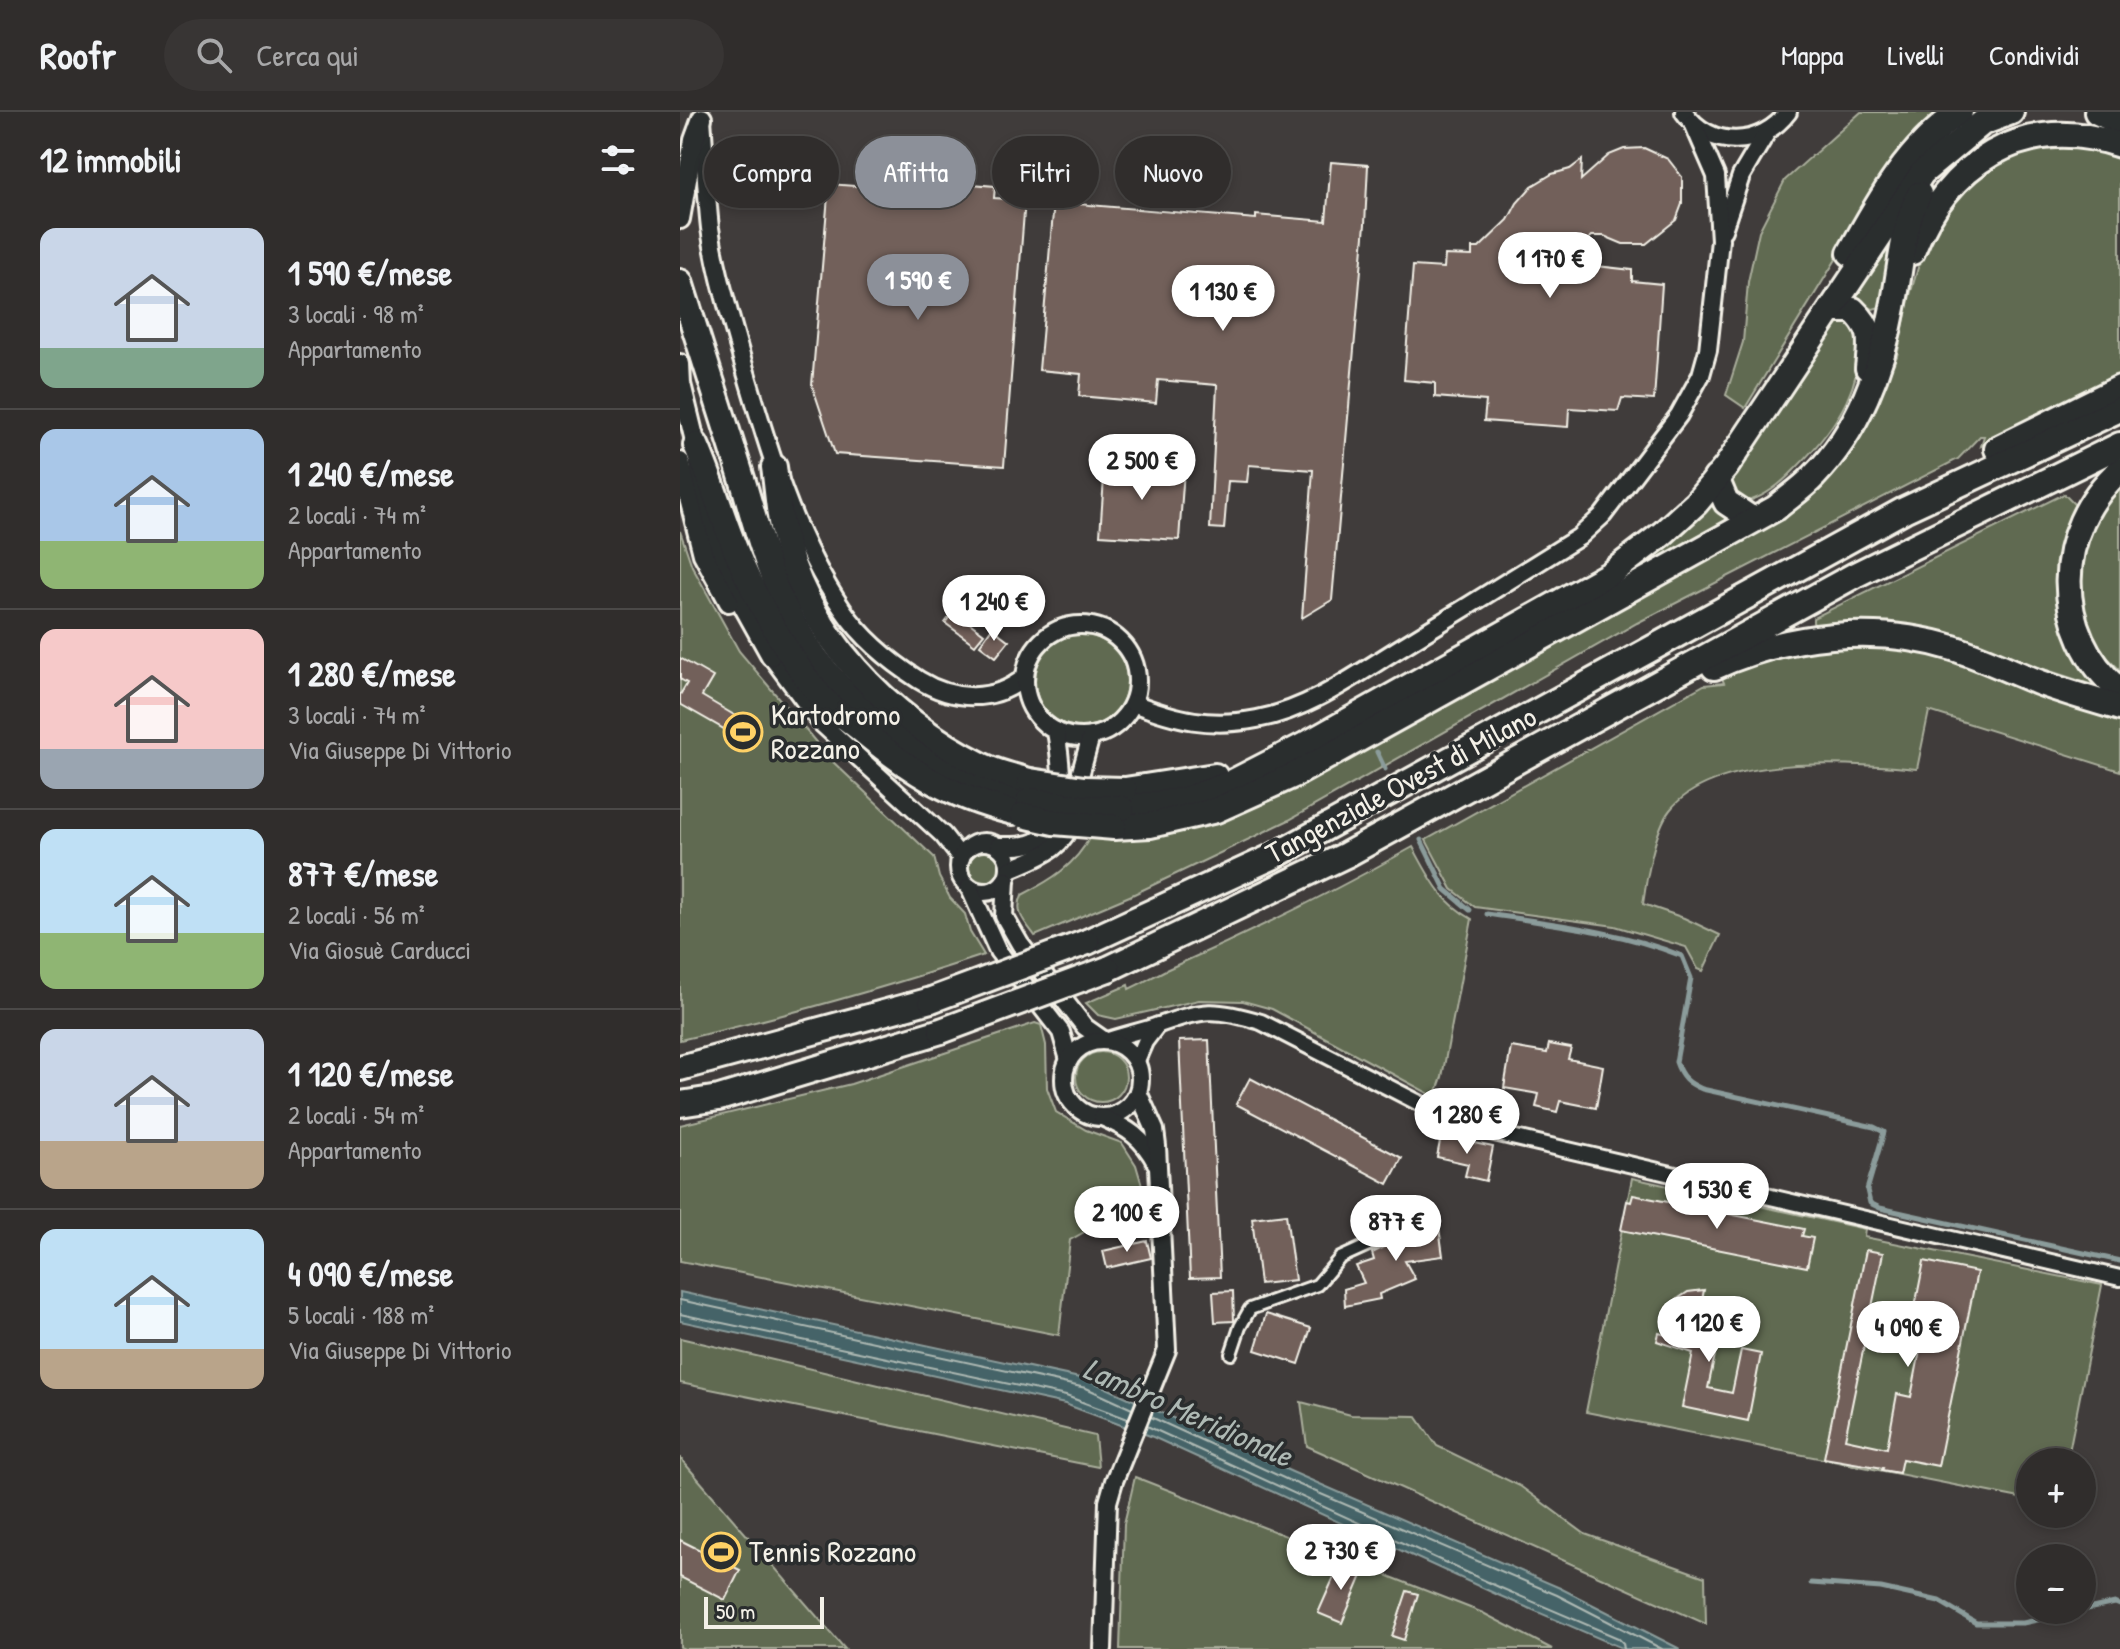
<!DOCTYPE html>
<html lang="it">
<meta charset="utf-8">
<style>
body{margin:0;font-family:"Patrick Hand",sans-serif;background:#383534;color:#f1f3f6;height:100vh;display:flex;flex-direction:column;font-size:30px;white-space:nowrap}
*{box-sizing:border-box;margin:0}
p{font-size:26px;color:#a8a8a9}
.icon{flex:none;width:44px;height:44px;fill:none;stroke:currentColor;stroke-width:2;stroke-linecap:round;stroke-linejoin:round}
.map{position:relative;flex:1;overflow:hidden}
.details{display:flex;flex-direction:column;background:#302d2c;width:680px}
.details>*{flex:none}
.hud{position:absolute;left:24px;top:24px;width:760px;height:72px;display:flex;gap:16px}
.controls{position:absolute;left:1336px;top:1336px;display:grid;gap:16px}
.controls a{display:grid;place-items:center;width:80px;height:80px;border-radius:50%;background:#302d2c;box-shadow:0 4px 12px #0003,0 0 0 2px #4b4948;font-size:40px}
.scale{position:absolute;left:24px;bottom:20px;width:120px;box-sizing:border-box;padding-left:8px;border:4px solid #f4f1e8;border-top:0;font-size:22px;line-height:28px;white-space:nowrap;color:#f4f1e8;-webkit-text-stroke:6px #2a2d2e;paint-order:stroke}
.price{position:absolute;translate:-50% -68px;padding:0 18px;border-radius:28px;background:#fff;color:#222;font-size:26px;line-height:52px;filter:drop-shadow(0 2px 4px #0008)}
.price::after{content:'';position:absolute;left:50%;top:48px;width:24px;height:18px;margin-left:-12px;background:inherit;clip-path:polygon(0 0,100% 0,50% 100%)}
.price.active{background:#8c9099;color:#fff}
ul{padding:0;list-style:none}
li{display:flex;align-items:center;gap:24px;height:200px;padding:0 40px}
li+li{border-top:2px solid #4b4948}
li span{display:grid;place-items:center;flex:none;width:224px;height:160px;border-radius:16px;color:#555}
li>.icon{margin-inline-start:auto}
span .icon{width:96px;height:96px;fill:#fffc;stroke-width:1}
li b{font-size:34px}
h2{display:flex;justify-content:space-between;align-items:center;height:96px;padding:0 40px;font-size:34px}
.tag{padding:0 28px;border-radius:36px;background:#302d2c;box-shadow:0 4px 12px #0003,0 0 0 2px #4b4948;font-size:28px;line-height:72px}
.tag.active{background:#8c9099;color:#fff}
header{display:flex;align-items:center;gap:48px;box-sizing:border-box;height:112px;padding:0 40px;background:#302d2c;border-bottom:2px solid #4b4948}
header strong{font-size:38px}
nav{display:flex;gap:44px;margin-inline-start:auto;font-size:28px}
.search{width:560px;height:72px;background:#383534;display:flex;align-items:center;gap:20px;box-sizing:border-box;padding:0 28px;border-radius:44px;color:#a8a8a9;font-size:30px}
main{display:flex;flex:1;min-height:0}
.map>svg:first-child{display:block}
</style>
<header>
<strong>Roofr</strong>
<div class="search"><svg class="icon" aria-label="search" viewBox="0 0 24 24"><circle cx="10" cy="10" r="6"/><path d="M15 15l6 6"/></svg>Cerca qui</div>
<nav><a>Mappa</a><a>Livelli</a><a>Condividi</a></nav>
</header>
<main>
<section class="details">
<h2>12 immobili<svg class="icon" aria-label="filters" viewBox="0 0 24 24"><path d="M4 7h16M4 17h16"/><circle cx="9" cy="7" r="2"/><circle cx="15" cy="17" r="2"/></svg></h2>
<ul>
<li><span style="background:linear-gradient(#c9d6e8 75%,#7fa58c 0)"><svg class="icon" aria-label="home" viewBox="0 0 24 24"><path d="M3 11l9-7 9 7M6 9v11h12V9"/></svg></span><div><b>1 590 €/mese</b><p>3 locali · 98 m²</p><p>Appartamento</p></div></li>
<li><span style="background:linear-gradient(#a9c7e8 70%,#8fb573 0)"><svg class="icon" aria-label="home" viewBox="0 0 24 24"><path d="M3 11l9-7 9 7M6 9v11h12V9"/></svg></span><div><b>1 240 €/mese</b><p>2 locali · 74 m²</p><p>Appartamento</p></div></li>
<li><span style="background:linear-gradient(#f6c9c9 75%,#9aa5b1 0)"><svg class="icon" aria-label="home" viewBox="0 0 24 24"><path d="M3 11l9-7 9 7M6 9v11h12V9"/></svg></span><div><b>1 280 €/mese</b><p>3 locali · 74 m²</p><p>Via Giuseppe Di Vittorio</p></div></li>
<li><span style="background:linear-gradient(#bfe0f5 65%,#8fb573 0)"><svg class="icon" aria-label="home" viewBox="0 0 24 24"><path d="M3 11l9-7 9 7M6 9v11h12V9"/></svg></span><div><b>877 €/mese</b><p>2 locali · 56 m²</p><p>Via Giosuè Carducci</p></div></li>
<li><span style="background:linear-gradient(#c9d6e8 70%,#b9a48a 0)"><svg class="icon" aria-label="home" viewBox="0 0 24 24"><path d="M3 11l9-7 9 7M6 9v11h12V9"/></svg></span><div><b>1 120 €/mese</b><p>2 locali · 54 m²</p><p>Appartamento</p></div></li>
<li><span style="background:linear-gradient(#bfe0f5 75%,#b9a48a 0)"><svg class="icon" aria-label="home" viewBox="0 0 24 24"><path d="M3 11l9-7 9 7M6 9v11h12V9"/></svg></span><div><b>4 090 €/mese</b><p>5 locali · 188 m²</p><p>Via Giuseppe Di Vittorio</p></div></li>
</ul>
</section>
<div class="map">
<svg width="1440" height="1537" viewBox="0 0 1440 1537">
<rect width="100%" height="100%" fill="#403c3b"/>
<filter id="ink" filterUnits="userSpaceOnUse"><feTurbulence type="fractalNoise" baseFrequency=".0125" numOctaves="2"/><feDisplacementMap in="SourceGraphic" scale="16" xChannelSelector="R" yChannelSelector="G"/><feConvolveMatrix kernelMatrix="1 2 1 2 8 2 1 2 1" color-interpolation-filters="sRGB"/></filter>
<g filter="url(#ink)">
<g fill="#606a51" stroke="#aaae9c" stroke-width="2">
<path d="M1181,0H1263L1188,95L1065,296L1046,283L1063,230L1068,170L1079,119L1105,68Z"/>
<path d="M1389,30L1427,39L1440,48V264L1301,334L1304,324H1300L1278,347L957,511L609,708L452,783L355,824C345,810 334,801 342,783C371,768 395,754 411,723L1010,451L1118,395L1160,352L1189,310L1217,244L1230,183L1246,128L1270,78L1310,46Z"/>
<path d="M1206,133L1212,135L1200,195L1193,197L1171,184Z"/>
<path d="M1165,205L1179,209C1186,271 1159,313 1116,356C1102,371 1086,385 1065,390L1056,383L1050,367L1155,211Z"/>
<path d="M1440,370V558L1426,544L1408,516L1399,487L1401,434L1427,381Z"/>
<path d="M1037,382L1054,404L927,475Z"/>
<path d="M1384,382L1397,395L1384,430L1421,567L1416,574L1246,519L1191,512L1134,513L1133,510V506Z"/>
<path d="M0,419L12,454L59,539L151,648L254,745L259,765L270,786L285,802L290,820L304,843C204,876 103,905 0,928Z"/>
<circle cx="401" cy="569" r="46"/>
<path d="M1179,530L1247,540L1440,602V659L1249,599L1237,657C1171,651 1036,641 990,698C975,717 966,768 963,792L1004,806L1040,823L1023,859L1018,857L1006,835L935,814L795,795L772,777L746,728L1024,573L1044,571L1040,561L1074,547Z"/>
<path d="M733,735C750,766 760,789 792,807L762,965L755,985L592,897L563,889L519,888L436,907L418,903L406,891L448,873L449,877C463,871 475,863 488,857C572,820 653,780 733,735Z"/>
<circle cx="305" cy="754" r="16"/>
<path d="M355,911L361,913L366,933L367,976L376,1000L406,1018L442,1031L456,1053L464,1080L462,1111L408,1118L390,1128L379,1223L0,1149V1013L171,972Z"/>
<circle cx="421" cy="965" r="25"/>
<path d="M952,1066L1185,1117L1184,1125L1422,1173L1387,1350H1350V1388L906,1300Z"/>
<path d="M0,1226L415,1324L418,1355L0,1271Z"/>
<path d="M621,1290L671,1303L736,1304L757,1334L840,1374L905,1422L1025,1465L1026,1512L627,1334Z"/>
<path d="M0,1346L165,1537H4L0,1535Z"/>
<path d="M455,1365L803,1501L872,1537H440L444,1412Z"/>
</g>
<path fill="#456467" stroke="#8b9c9b" stroke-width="2" d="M0,1180L409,1268L612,1360L880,1476L1000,1537H944L818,1483L473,1325L385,1292L0,1209Z"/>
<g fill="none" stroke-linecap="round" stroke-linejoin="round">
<g stroke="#aeb9b4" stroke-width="2">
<path d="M0,1188L406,1276L452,1297"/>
<path d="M0,1202L386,1284L448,1307"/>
<path d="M471,1305L608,1368L877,1483L982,1537"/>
<path d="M467,1314L821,1476L938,1526L943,1531L944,1537"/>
</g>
<g stroke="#8b9c9b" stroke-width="5">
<path d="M697,640L705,657"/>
<path d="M741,728L765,777L790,798"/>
<path d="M807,802C873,812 939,819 1002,844L1011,866L996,950C1001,965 1008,971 1022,977L1194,1015L1204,1020L1187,1078L1190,1091L1200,1096L1440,1149"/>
<path d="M1131,1471L1201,1476L1259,1489L1296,1511H1343L1435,1491L1440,1493"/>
</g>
</g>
<g fill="#72605a" stroke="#f4f1e8" stroke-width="2">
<path d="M964,36L988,47L1002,65V92L996,108L966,132H943L924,124H912L900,134L899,152L952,158V169L982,172L974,288L942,286L938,299L889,296L888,315L804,309L806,289L755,285V271L724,268L733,154L764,156L765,143L792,144V136H799L828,108L837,91L852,74L872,62L890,57L902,48L901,68L929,43L944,37Z"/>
<path d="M651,50L688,53L685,112L652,488L622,506L633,358L569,353L567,370L548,369L544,417L530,416L537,273L478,268L476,291L399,284L401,262L359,258L374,90L576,107V103L646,109Z"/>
<path d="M268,70L315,74L314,86L345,88L324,354L155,342L132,273L149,72L267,81Z"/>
<path d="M425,352L504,358L499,428L420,423Z"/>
<path d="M274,499L304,522L295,533L265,511Z"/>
<path d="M312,516L329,529L316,545L300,533Z"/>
<path d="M0,546L33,565L22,584L66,610L58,625L0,592V583L7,571L0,567Z"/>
<path d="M529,928L540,1165L510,1166L499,929Z"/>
<path d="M869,932L891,936L888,947L923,954L916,996L880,989L877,1000L856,995L859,982L824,976L831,935L867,941Z"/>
<path d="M570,966L722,1046L708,1072L556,992Z"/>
<path d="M761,1024L813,1035L806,1069L785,1064L788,1052L757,1045Z"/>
<path d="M953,1083L1124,1117L1122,1124L1133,1126L1127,1155L941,1118L947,1089L951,1090Z"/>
<path d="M740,1101H757L763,1144L725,1149L735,1167L699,1182L700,1187L665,1194L664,1177L684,1171L676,1154L694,1148L692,1141L715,1130L738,1126Z"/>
<path d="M606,1102L615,1168L580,1172L572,1106Z"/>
<path d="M467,1129L471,1146L427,1156L423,1139Z"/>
<path d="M1186,1138L1203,1141L1165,1327L1207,1336L1217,1282L1231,1285L1245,1213L1232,1210L1244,1149L1297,1160L1258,1354L1222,1347L1219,1361L1202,1358L1203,1356L1144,1346Z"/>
<path d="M1024,1178L1014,1228L1037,1233L1028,1276L1052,1281L1061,1238L1081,1242L1068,1309L1002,1295L1013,1241L977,1229L979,1221L990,1224L988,1203L996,1188L1008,1180Z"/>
<path d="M553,1179L554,1209L535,1210L533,1180Z"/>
<path d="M586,1202L631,1216L619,1252L575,1238Z"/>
<path d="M0,1428L60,1458L45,1488L0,1465Z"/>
<path d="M661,1449L684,1459L662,1511L638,1501Z"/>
<path d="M727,1479L738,1482L724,1528L712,1524Z"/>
</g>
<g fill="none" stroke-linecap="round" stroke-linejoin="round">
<defs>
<path id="pedestrian" d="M551,1242L560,1215L570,1197L637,1173L660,1146L715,1121L730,1108L733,1095"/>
<g id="minor">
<path d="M425,929C443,923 461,919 479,913C523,897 535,896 581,910L745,994L810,1020L1440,1166"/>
<path d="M456,951L465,930L478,913"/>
</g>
<g id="tertiary">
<path d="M1004,0C1030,38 1081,36 1108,0"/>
<path d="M22,7C25,44 26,80 30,116C36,158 49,200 60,240C85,326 112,424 163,498C182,526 211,550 239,568C273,589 314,591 345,565"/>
<path d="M1043,118L1061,64L1087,20"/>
<circle cx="401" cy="569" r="56"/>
<path d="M91,544L140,610L263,723L281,746"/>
<path d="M453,591C497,608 530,616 577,607C631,597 677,562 723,534C782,498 840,462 899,425L923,403L999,303L1021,263L1028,238L1040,128L1036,64L1013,11"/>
<path d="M398,684L401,660L411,624"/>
<circle cx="304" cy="755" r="25"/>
<path d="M318,734C330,734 344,735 355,730C391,714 381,649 376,619"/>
<path d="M329,758C358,745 383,739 393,706"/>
<path d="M326,768L324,804L340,832L405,915L425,929"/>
<path d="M289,775L318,839L381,920L389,948"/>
<circle cx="422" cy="967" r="38"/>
<path d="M422,1005C448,1016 463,1026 476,1051"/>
<path d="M423,1537L428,1390L434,1369L487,1238L477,1034L475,1018L458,980"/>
</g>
<g id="secondary">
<path d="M0,107L14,28L22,6"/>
<path d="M0,252L1,272L16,333L29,419L56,481L91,544"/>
<path d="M0,350L23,442L49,490"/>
</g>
<g id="motorway">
<path d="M1417,0L1440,11"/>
<path d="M1232,140C1267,52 1342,0 1440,33"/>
<path d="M1170,141C1199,88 1229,34 1280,0"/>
<path d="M0,170C21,237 43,305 64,373C78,421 91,471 116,515C164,600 256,662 349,688"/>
<path d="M1152,198H1173C1194,218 1191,228 1188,256"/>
<path d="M16,333C32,369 42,406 57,442C75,487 113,553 145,589C155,599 168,607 179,616C231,660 267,683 333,700"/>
<path d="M1317,337L1440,276"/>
<path d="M94,355C97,375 98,395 102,415C124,522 209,607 303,654C317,661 335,665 350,669"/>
<path d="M1440,358C1373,417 1370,520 1440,579"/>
<path d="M1036,366L1046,390L1073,408"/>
<path d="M1034,555C1106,522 1196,512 1273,536C1302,545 1330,559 1358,570C1385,580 1413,588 1440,596"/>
<path d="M445,678L535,664"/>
<path d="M442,696L502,688L551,671L625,633L930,462L982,422L1016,391L1046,355L1242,61L1302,11L1331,0"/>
<path d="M434,715L470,713L536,698L616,662L1096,396C1109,385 1123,376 1134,364C1178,319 1202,256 1213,195C1221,156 1222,117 1239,82"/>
<path d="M407,830L594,744L1224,398L1440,297"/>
<path d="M428,857L666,743L1175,463L1440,333"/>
<path d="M0,956L251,888"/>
<path d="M0,992L39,986L261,919"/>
</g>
</defs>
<use href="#pedestrian" stroke="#f4f1e8" stroke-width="16"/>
<use href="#minor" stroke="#f4f1e8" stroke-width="20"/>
<use href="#tertiary" stroke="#f4f1e8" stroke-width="22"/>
<use href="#secondary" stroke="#f4f1e8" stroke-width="24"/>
<use href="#motorway" stroke="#f4f1e8" stroke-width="30"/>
<use href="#pedestrian" stroke="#2a2d2e" stroke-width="10"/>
<use href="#minor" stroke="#2a2d2e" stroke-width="14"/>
<use href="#tertiary" stroke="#2a2d2e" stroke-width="16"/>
<use href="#secondary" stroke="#2a2d2e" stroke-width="18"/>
<use href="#motorway" stroke="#2a2d2e" stroke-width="24"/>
<defs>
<g id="motorway-bridge">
<path d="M350,669L404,677L445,678"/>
<path d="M349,688L401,695L442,696"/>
<path d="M343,703L374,710L434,715"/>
<path d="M251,888L407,830"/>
<path d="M261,919L428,857"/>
</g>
</defs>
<use href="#motorway-bridge" stroke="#f4f1e8" stroke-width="30" stroke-linecap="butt"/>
<use href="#motorway-bridge" stroke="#2a2d2e" stroke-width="24"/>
</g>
</g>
<defs>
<symbol id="stadium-ring" viewBox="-11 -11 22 22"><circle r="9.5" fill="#2a2d2e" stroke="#ffd166" stroke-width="1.5"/><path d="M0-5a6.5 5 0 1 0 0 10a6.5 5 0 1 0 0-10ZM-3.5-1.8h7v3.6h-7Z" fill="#ffd166"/></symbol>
</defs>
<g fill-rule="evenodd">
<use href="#stadium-ring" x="41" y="598" width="44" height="44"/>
<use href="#stadium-ring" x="19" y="1418" width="44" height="44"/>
</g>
<g text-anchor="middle" stroke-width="7" stroke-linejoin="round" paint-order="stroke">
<g font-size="30" fill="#f4f1e8" stroke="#2a2d2e" text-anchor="start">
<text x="91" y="613">Kartodromo<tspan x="91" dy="34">Rozzano</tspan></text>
<text x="69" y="1450">Tennis Rozzano</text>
</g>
<g font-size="30" fill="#f4f1e8" stroke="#2a2d2e">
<text transform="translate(721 673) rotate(-28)" y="10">Tangenziale Ovest di Milano</text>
</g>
<g font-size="32" font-style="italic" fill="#aeb9b4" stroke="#2a2d2e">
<text transform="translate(508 1300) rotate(24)" y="11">Lambro Meridionale</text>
</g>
</g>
</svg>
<div class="controls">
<a>+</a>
<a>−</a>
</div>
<div class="scale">50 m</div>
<b class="price" style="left:870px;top:188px">1 170 €</b>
<b class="price active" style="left:238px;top:210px">1 590 €</b>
<b class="price" style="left:543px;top:221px">1 130 €</b>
<b class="price" style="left:462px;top:390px">2 500 €</b>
<b class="price" style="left:314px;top:531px">1 240 €</b>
<b class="price" style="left:787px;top:1044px">1 280 €</b>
<b class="price" style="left:1037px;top:1119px">1 530 €</b>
<b class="price" style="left:447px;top:1142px">2 100 €</b>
<b class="price" style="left:716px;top:1151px">877 €</b>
<b class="price" style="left:1029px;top:1252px">1 120 €</b>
<b class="price" style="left:1228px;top:1257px">4 090 €</b>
<b class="price" style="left:661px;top:1480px">2 730 €</b>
<div class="hud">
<a class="tag">Compra</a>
<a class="tag active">Affitta</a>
<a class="tag">Filtri</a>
<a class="tag">Nuovo</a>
</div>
</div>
</main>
